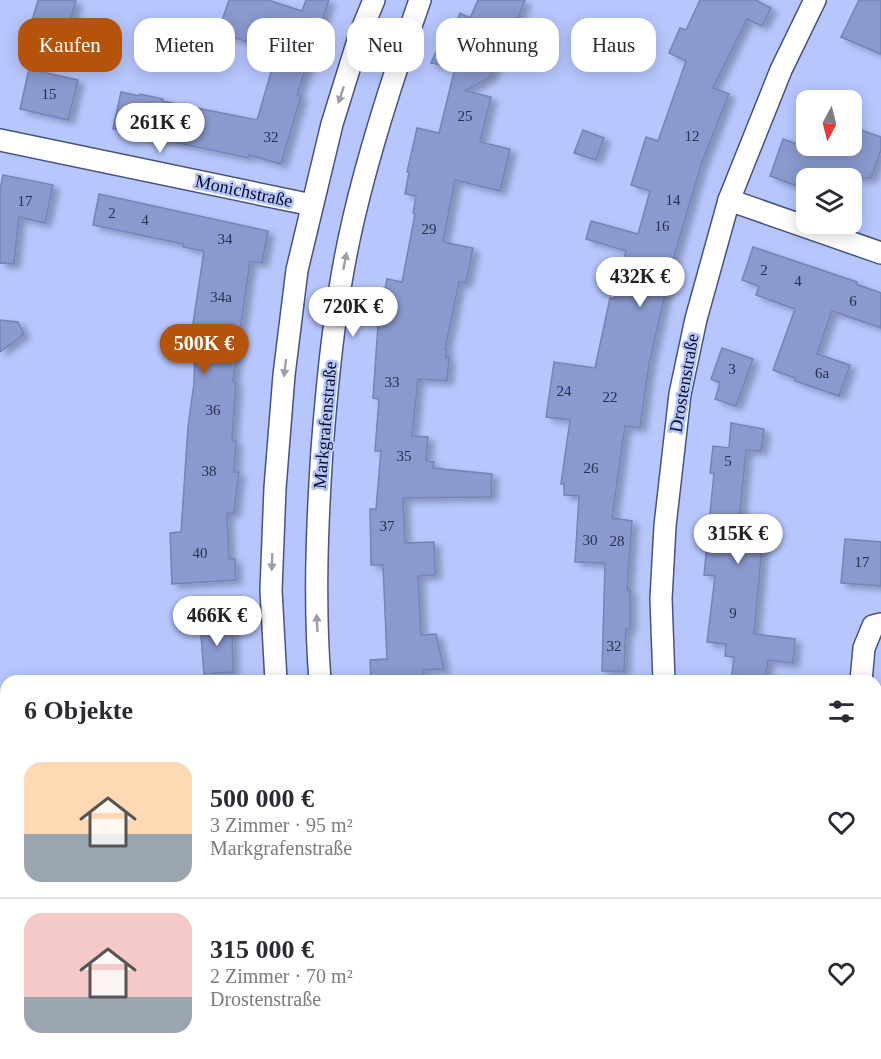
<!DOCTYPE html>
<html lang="de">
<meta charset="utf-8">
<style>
body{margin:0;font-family:Georgia,serif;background:#f2f2f3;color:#2b2b33;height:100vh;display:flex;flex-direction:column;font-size:22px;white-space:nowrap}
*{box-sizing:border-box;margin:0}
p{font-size:20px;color:#7c7c81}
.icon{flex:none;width:33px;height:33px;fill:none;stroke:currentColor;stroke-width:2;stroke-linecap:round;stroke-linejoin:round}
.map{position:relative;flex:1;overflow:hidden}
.details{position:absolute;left:0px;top:675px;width:882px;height:384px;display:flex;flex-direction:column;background:#fff;border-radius:18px 18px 0 0;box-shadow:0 3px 15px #0003}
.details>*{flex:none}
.guide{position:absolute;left:18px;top:18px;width:846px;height:54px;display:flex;gap:12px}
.needle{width:39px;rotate:187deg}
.tools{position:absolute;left:796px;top:90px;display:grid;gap:12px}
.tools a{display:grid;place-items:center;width:66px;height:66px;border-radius:12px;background:#fff;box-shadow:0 3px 15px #0003;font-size:30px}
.price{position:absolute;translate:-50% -51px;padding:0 14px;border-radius:21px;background:#fff;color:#222;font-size:20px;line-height:39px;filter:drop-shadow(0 2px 3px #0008)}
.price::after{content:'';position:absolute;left:50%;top:36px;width:18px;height:14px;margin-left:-9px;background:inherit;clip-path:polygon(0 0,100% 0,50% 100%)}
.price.on{background:#b45309;color:#fff}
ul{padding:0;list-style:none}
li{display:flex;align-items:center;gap:18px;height:150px;padding:0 24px}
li+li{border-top:2px solid #e1e1e2}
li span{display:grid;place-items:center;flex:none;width:168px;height:120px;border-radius:18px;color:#555}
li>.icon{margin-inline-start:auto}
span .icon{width:72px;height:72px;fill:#fffc;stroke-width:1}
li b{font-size:26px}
h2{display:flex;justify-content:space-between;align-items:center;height:72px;padding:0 24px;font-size:26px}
.tag{padding:0 21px;border-radius:18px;background:#fff;box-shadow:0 3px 15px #0003;font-size:21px;line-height:54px}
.tag.on{background:#b45309;color:#fff}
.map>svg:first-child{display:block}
</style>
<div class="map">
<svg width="881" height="1059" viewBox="0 0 881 1059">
<defs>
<filter id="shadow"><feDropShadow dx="6" dy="4" stdDeviation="3" flood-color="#0004"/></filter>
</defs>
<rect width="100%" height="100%" fill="#b7c7fe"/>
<g fill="#8a99ce" stroke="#7583b6" stroke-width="1.5" filter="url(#shadow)">
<path d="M38,0H76L66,38L30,28Z"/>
<path d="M229,0H268L302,11L306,0H329L297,95L301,96L281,164L249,155L248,158L113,129L121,92L139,96L140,94L163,99L162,101L257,120L277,52L218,32Z"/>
<path d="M478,0H525L516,24L531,29L542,46L522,57L507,37L490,77L465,91L491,97L480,142L510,149L500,191L455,180L443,242L473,248L466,283L459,282L445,349H447L446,357L449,358L447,381L418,379L412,436L428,437L426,461L434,462L433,468L492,474L491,497L403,498L405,543L434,542L435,575L418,576L421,635L436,634L444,669L423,670V681H371L370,660L387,659L383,565H371L370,509H376L381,451H375L379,399L373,398L378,325L387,279L402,282L415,214L413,213L416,196L405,194L409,172H407L417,128L439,133L455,68L431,63L442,39L448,42L460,13L470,18Z"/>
<path d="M700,0H756L771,8L762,26L747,19L713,88L729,94L701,165L672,264L649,364L640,428L625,426L612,518L632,521L627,590H630V629H626L624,671H602L605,563L575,562L579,496L564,495V483L561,484L570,420L546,417L554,362L595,368L610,298L614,299L626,251L586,239L591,221L638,234L650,191L631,185L646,137L658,141L686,61L669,53L680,28L686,30Z"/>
<path d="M859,0H881V54L841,37Z"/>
<path d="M29,69L78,80L68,120L20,109Z"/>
<path d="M852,127L881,137V150L871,178H807V190L770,176L783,139L803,146H852Z"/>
<path d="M583,130L604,138L596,160L574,153Z"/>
<path d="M3,175L53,185L45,223L19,217L14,264L0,263V190Z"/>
<path d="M99,194L268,231L262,263L250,261L233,381L236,382L232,441H236L234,472H239L234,513H227L229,559H235L236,580L172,584L170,533L181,532L188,427L194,383L195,351L189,350L204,251L183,247V244L93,225Z"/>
<path d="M753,247L857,282L856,284L881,293V328L832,311L817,354L850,365L839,396L795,381V378L773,370L795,309L756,295L759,286L742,280Z"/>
<path d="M0,320L18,322L24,334L0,352Z"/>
<path d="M722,348L753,359L736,406L715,399L720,383L711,379Z"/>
<path d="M731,423L764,429L761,451L746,450L740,514L752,515L748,546L762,547L754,634L795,639L793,663L768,660L765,681H731L734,657L725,656L726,644L707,642L715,576L704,575L714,473H710L713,446L729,448Z"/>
<path d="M845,539L881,542V586L841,583Z"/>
<path d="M232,620L233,672L204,674L200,622Z"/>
</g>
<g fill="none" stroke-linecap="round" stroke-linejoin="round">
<defs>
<g id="minor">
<path d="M0,140L312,205"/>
<path d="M729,200L881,253"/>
<path d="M276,681L271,590L275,488L284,375L297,270L332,124L360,34L374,0"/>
<path d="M320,681C314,604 317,527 322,450C328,372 336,293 354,217C371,144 395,71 420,0"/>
<path d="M664,681L661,599L665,526L680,394L696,319L729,200L781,70L815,0"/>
<path d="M861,681L864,648L873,626L881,624"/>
<path d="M876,794L881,795"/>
<path d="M0,814H6"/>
<path d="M359,1053L362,1059"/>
</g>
</defs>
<use href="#minor" stroke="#465382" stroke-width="24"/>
<use href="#minor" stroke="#fff" stroke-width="21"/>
</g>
<defs><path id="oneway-solid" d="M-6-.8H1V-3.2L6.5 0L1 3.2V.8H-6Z" transform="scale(1.5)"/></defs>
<g fill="#9d9ea6">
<use href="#oneway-solid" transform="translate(341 95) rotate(108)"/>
<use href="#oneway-solid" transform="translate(345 261) rotate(-79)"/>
<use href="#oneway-solid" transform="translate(285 368) rotate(97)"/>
<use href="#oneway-solid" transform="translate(272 562) rotate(92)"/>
<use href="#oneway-solid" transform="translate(317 623) rotate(-93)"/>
</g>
<g text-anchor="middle" stroke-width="5" stroke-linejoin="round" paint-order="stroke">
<g font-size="15" fill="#29304c">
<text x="49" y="99">15</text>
<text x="465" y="121">25</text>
<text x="692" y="141">12</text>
<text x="271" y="142">32</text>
<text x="673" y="205">14</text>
<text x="25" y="206">17</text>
<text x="112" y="218">2</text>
<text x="145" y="225">4</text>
<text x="662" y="231">16</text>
<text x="429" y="234">29</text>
<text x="225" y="244">34</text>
<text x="764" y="275">2</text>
<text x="798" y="286">4</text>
<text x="221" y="302">34a</text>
<text x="853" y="306">6</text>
<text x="732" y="374">3</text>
<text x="822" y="378">6a</text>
<text x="392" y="387">33</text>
<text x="564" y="396">24</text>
<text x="610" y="402">22</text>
<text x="213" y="415">36</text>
<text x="404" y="461">35</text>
<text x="728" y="466">5</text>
<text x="591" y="473">26</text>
<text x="209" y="476">38</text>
<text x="387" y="531">37</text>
<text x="590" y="545">30</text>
<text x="617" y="546">28</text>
<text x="200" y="558">40</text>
<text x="862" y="567">17</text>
<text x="733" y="618">9</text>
<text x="614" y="651">32</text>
</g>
<g font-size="18" fill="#090d20" stroke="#b7c7fe">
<text transform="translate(244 191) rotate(12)" y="6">Monichstraße</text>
<text transform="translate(684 383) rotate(-80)" y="6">Drostenstraße</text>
<text transform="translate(325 425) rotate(-85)" y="6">Markgrafenstraße</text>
</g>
</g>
</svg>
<div class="tools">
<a><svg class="needle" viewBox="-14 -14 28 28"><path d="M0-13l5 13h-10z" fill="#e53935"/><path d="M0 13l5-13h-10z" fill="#7c7c81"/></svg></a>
<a><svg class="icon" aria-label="layers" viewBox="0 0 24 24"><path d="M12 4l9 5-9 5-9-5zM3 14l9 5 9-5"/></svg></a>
</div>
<b class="price" style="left:160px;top:154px">261K €</b>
<b class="price" style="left:640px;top:308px">432K €</b>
<b class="price" style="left:353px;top:338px">720K €</b>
<b class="price on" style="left:204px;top:375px">500K €</b>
<b class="price" style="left:738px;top:565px">315K €</b>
<b class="price" style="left:217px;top:647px">466K €</b>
<div class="guide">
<a class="tag on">Kaufen</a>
<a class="tag">Mieten</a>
<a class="tag">Filter</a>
<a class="tag">Neu</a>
<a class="tag">Wohnung</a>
<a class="tag">Haus</a>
</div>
<section class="details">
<h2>6 Objekte<svg class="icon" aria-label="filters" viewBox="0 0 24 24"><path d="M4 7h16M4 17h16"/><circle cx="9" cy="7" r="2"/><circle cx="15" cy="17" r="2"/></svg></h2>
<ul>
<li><span style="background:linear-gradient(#ffd9b3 60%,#9aa5b1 0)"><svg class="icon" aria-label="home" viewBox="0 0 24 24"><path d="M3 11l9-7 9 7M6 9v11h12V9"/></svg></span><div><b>500 000 €</b><p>3 Zimmer · 95 m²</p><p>Markgrafenstraße</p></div><svg class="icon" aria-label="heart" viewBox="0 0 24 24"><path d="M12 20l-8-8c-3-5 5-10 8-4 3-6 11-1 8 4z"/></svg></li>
<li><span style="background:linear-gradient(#f6c9c9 70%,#9aa5b1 0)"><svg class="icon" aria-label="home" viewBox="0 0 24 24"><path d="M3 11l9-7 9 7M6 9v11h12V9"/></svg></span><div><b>315 000 €</b><p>2 Zimmer · 70 m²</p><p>Drostenstraße</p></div><svg class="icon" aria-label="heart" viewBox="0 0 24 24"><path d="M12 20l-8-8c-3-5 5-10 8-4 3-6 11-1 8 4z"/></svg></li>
</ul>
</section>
</div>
